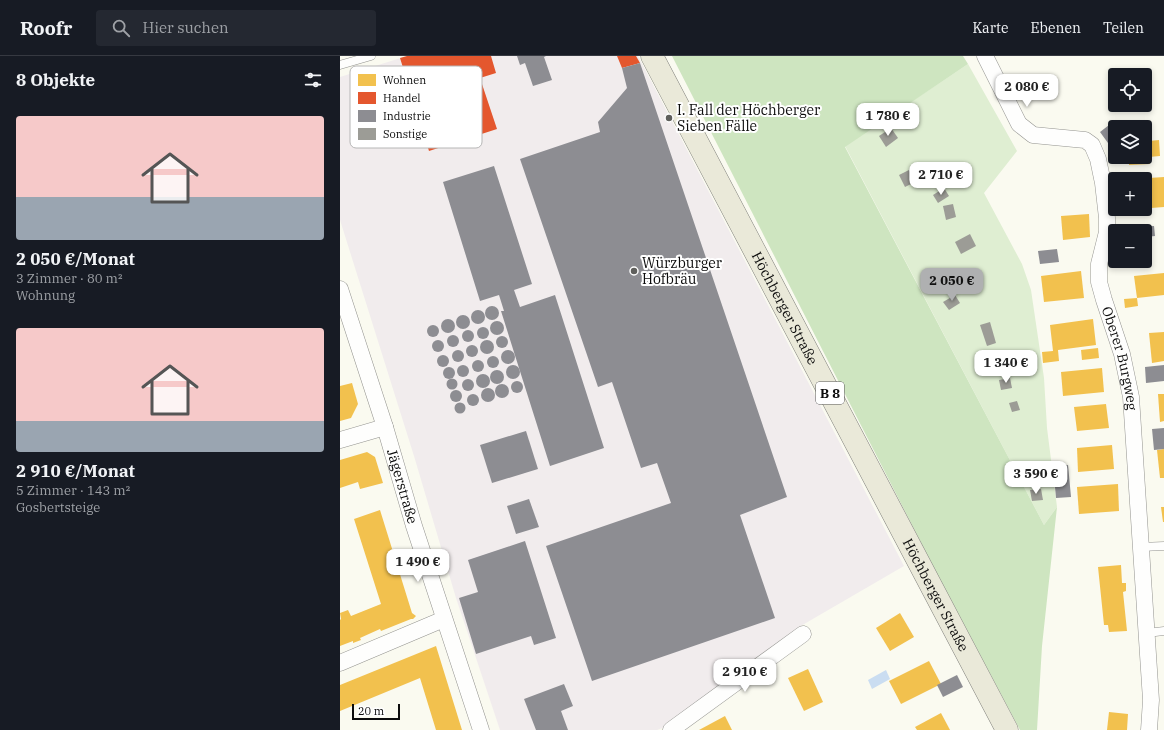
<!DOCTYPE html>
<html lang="de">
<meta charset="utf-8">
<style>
body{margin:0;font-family:"IBM Plex Serif",serif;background:#242831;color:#f1f3f6;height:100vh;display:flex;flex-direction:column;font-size:15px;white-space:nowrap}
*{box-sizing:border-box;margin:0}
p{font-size:13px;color:#9ea1a6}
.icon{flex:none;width:22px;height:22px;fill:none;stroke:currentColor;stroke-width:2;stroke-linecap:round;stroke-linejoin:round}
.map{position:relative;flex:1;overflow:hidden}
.side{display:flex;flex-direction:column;background:#171b24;width:340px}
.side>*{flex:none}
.fabs{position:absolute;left:768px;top:12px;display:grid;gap:8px}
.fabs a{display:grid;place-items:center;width:44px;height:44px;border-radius:4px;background:#171b24;box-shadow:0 2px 6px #0003;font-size:20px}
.scale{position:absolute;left:12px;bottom:10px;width:48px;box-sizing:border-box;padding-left:4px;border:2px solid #0c0c0c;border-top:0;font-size:11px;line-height:14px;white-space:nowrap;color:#0c0c0c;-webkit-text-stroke:3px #fff;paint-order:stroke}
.price{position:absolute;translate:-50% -34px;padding:0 9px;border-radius:8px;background:#fff;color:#222;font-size:13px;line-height:26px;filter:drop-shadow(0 1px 2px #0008)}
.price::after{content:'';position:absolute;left:50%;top:24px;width:12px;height:9px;margin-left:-6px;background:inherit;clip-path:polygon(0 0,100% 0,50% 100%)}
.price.current{background:#afb0b1;color:#111}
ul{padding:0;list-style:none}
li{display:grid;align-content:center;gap:8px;height:212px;padding:0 16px}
li span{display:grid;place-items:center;height:124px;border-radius:4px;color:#555}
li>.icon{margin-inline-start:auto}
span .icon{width:72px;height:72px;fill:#fffc;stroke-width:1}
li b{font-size:17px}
h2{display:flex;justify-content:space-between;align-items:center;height:48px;padding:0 16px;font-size:17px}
header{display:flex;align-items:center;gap:24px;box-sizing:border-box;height:56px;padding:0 20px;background:#171b24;border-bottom:1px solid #363941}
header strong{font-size:19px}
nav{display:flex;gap:22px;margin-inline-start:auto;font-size:14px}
.search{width:280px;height:36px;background:#242831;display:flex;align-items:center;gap:10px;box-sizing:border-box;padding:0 14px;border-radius:4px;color:#9ea1a6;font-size:15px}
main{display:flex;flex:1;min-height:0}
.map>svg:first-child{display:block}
</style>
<header>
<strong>Roofr</strong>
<div class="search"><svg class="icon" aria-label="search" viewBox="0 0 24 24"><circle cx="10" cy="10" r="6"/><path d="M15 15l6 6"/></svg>Hier suchen</div>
<nav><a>Karte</a><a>Ebenen</a><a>Teilen</a></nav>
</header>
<main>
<section class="side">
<h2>8 Objekte<svg class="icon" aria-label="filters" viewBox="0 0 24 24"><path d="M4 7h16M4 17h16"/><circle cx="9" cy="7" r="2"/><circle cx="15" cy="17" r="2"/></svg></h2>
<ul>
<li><span style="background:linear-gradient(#f6c9c9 65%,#9aa5b1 0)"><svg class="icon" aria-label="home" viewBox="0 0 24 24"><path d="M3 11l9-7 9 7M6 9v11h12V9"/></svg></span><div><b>2 050 €/Monat</b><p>3 Zimmer · 80 m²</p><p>Wohnung</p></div></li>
<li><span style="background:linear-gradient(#f6c9c9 75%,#9aa5b1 0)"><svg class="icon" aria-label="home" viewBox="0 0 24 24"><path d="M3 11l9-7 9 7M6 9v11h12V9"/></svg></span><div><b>2 910 €/Monat</b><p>5 Zimmer · 143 m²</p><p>Gosbertsteige</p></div></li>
</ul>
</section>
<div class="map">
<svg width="824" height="674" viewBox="0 0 824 674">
<rect width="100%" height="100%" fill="#fafaf0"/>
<path fill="#f1eced" d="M67,0H298L564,510L459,571L325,671L317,674H160L116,542L74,400L0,164V21Z"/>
<path fill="#dfeed2" d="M628,8L677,95L644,137L682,208L691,234L704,322L707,372L717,451L704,469L505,90Z"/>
<path fill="#cee5c0" d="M332,0H623L628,8L505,91L704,469L717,451L702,590L697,674H680L594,512Z"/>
<path fill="#caddf1" d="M546,614L550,623L532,633L528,624Z"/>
<g fill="#f2c14e">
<path d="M775,37V47L770,42Z"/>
<path d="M778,49H786L782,53Z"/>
<path d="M808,68L809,85L819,84L820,100L809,101L810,108L789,109V101H805V71H787V69Z"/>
<path d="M824,121V151L811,152L809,122Z"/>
<path d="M749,158L750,181L723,184L721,160Z"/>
<path d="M741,215L744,242L704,246L701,220Z"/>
<path d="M824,217V239L797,242L794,220Z"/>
<path d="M797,242L798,250L785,252L784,243Z"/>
<path d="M753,263L756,289L718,294L719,305L703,307L702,296L713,295L710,269Z"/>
<path d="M824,276V305L812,307L809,277Z"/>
<path d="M758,292L759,302L742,304L741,294Z"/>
<path d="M762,312L764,336L723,340L721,316Z"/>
<path d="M12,327L18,348L11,362L0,365V330Z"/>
<path d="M818,338H824V365L820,366Z"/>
<path d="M766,348L769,372L737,375L734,351Z"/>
<path d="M772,389L774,413L738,416L737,392Z"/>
<path d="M824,393V422H820L817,394Z"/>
<path d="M27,396L35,401L43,427L20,433L18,426L0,432V404Z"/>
<path d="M778,428L779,455L739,458L737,431Z"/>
<path d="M821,451H824V466H823Z"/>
<path d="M40,454L72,557L76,560L73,563H71L41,575L40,573L20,582L21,584L13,587V585L0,590V564L1,563L0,557L8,554L11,560L41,548L14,463Z"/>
<path d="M781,509L782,527H786V535L783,536L787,575L769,576L768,569H764L758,511Z"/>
<path d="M560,557L574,581L550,595L536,572Z"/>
<path d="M96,590L122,674H96L80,622L0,655V629Z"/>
<path d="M589,605L601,628L561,648L549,625Z"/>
<path d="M468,613L483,646L464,655L448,622Z"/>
<path d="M769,656L788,658L787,674H767Z"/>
<path d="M601,657L610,674H577L575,671Z"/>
<path d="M385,660L392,674H359Z"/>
</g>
<g fill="#e4572e">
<path d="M67,0H151L156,17L140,22L157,73L89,95L60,2Z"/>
<path d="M277,0H296L300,7L282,12Z"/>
</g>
<g fill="#8d8d92">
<path d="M177,0H206L204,1L212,24L193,30L185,7L180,9Z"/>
<path d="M300,7L447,441L400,459L435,562L252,625L206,490L331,447L317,407L301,412L272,326L258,331L180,103L260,76L258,66L287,32L282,12Z"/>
<path d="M773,66L777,71H775V81L768,87L760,76Z"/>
<path d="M154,110L192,228L174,234L180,251L215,239L264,392L210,410L161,255H164L159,239L140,245L103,126Z"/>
<path d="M814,170L815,180L805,181V175H791L790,171Z"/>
<path d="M717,193L719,206L700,208L698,195Z"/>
<circle cx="152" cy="257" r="7"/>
<circle cx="138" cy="261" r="7"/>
<circle cx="123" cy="266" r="7"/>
<circle cx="108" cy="270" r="7"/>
<circle cx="157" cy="272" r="7"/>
<circle cx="93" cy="275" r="6"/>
<circle cx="143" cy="277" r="6"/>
<circle cx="128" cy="280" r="6"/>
<circle cx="113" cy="285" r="6"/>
<circle cx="162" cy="286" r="6"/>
<circle cx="98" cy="290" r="6"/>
<circle cx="147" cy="291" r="7"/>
<circle cx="132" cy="295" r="6"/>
<circle cx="118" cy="300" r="6"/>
<circle cx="168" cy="301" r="7"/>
<circle cx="103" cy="305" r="6"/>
<circle cx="153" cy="306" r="6"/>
<circle cx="138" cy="310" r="6"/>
<circle cx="123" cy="315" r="6"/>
<path d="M824,309V325L806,327L805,311Z"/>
<circle cx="173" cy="316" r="7"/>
<circle cx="109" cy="317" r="6"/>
<circle cx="157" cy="321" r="7"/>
<circle cx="143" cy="325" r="7"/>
<circle cx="128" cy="329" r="6"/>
<circle cx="112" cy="328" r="5.5"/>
<circle cx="177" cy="331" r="6"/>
<circle cx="162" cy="335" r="7"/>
<circle cx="148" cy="339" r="7"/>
<circle cx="116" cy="340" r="6"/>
<circle cx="133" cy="344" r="6"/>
<circle cx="120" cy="352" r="5.5"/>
<path d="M824,372V393L814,394L812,373Z"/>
<path d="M186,375L198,413L152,427L140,389Z"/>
<path d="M728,409L731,441L716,442L713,410Z"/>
<path d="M189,443L199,471L176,478L167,450Z"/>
<path d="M185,485L216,582L194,589L191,580L136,598L119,542L138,536L128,504Z"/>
<path d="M617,619L623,631L603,641L597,629Z"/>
<path d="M224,628L233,650L221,655L228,674H196L184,643Z"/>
</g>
<g fill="#9c9c96">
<path d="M551,72L558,82L546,91L539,80Z"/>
<path d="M569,114L575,126L565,131L559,119Z"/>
<path d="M604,132L609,140L598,147L593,139Z"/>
<path d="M613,148L616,161L606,164L603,150Z"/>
<path d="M630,178L636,190L621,198L615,186Z"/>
<path d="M615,239L620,247L609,254L603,246Z"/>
<path d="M650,266L656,287L647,290L640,269Z"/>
<path d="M670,322L672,332L661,334L659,324Z"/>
<path d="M677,345L680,354L672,356L669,347Z"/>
<path d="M701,433L703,444L692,445L690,434Z"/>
</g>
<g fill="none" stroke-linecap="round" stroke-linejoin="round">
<defs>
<g id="service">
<path d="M0,9L31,0"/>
<path d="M801,491L824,490"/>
<path d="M807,577L824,575"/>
</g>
<g id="minor">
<path id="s1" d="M645,0L679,68L693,79L745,84L752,89L758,103L763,127L767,162V176L759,208V226L764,244L782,298L791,341L811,644L809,674"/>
<path id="s2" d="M0,233L45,371L74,470L141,674"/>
<path d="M0,384L45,371"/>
<path d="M0,607L104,563"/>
<path d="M331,674L463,578"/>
</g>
<g id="primary">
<path id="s3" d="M312,0L667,674"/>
</g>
</defs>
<use href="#service" stroke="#93938f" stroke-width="9"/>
<use href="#minor" stroke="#93938f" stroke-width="17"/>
<use href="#primary" stroke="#80807c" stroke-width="23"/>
<use href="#service" stroke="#fefefd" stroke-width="8"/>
<use href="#minor" stroke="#fefefd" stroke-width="16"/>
<use href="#primary" stroke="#eae9d9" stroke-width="22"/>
</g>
<g fill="#5f5f5c" stroke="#fff" stroke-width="1.5">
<circle cx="329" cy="62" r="4"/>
<circle cx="294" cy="215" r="4"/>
</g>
<g text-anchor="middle" stroke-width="4" stroke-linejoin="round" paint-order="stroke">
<rect fill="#fff" stroke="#555" stroke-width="1" x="476" y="326" width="28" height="22" rx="3"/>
<g font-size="13" font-weight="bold" fill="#0c0c0c">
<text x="490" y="342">B 8</text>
</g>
<g font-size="14" fill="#0c0c0c" stroke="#fff" text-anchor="start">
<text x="337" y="59">I. Fall der Höchberger<tspan x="337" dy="16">Sieben Fälle</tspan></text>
<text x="302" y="212">Würzburger<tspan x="302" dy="16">Hofbräu</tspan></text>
</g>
<g font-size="14" fill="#0c0c0c" stroke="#fff">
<text dy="5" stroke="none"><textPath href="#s3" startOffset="285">Höchberger Straße</textPath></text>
<text dy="5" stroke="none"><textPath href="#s1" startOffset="374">Oberer Burgweg</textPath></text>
<text dy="5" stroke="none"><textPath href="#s2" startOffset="207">Jägerstraße</textPath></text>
<text dy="5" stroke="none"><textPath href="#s3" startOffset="609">Höchberger Straße</textPath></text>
</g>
</g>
<rect x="10" y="10" width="132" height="82" rx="6" fill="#fff" stroke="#b6b6b6" stroke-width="1"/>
<rect x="18" y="18" width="18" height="12" fill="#f2c14e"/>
<rect x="18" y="36" width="18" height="12" fill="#e4572e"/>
<rect x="18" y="54" width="18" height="12" fill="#8d8d92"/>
<rect x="18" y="72" width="18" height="12" fill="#9c9c96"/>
<g font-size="11" fill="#0c0c0c">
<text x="43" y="28">Wohnen</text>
<text x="43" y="46">Handel</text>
<text x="43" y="64">Industrie</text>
<text x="43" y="82">Sonstige</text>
</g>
</svg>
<div class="fabs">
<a><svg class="icon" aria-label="locate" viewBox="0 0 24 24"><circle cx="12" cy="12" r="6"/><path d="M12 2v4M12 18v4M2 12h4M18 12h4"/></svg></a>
<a><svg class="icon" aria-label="layers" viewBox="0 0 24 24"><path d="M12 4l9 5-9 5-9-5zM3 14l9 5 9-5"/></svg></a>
<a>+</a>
<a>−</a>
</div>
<div class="scale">20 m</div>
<b class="price" style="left:687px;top:52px">2 080 €</b>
<b class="price" style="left:548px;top:81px">1 780 €</b>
<b class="price" style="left:601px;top:140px">2 710 €</b>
<b class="price current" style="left:612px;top:246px">2 050 €</b>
<b class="price" style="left:666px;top:328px">1 340 €</b>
<b class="price" style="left:696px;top:439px">3 590 €</b>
<b class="price" style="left:78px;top:527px">1 490 €</b>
<b class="price" style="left:405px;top:637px">2 910 €</b>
</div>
</main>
